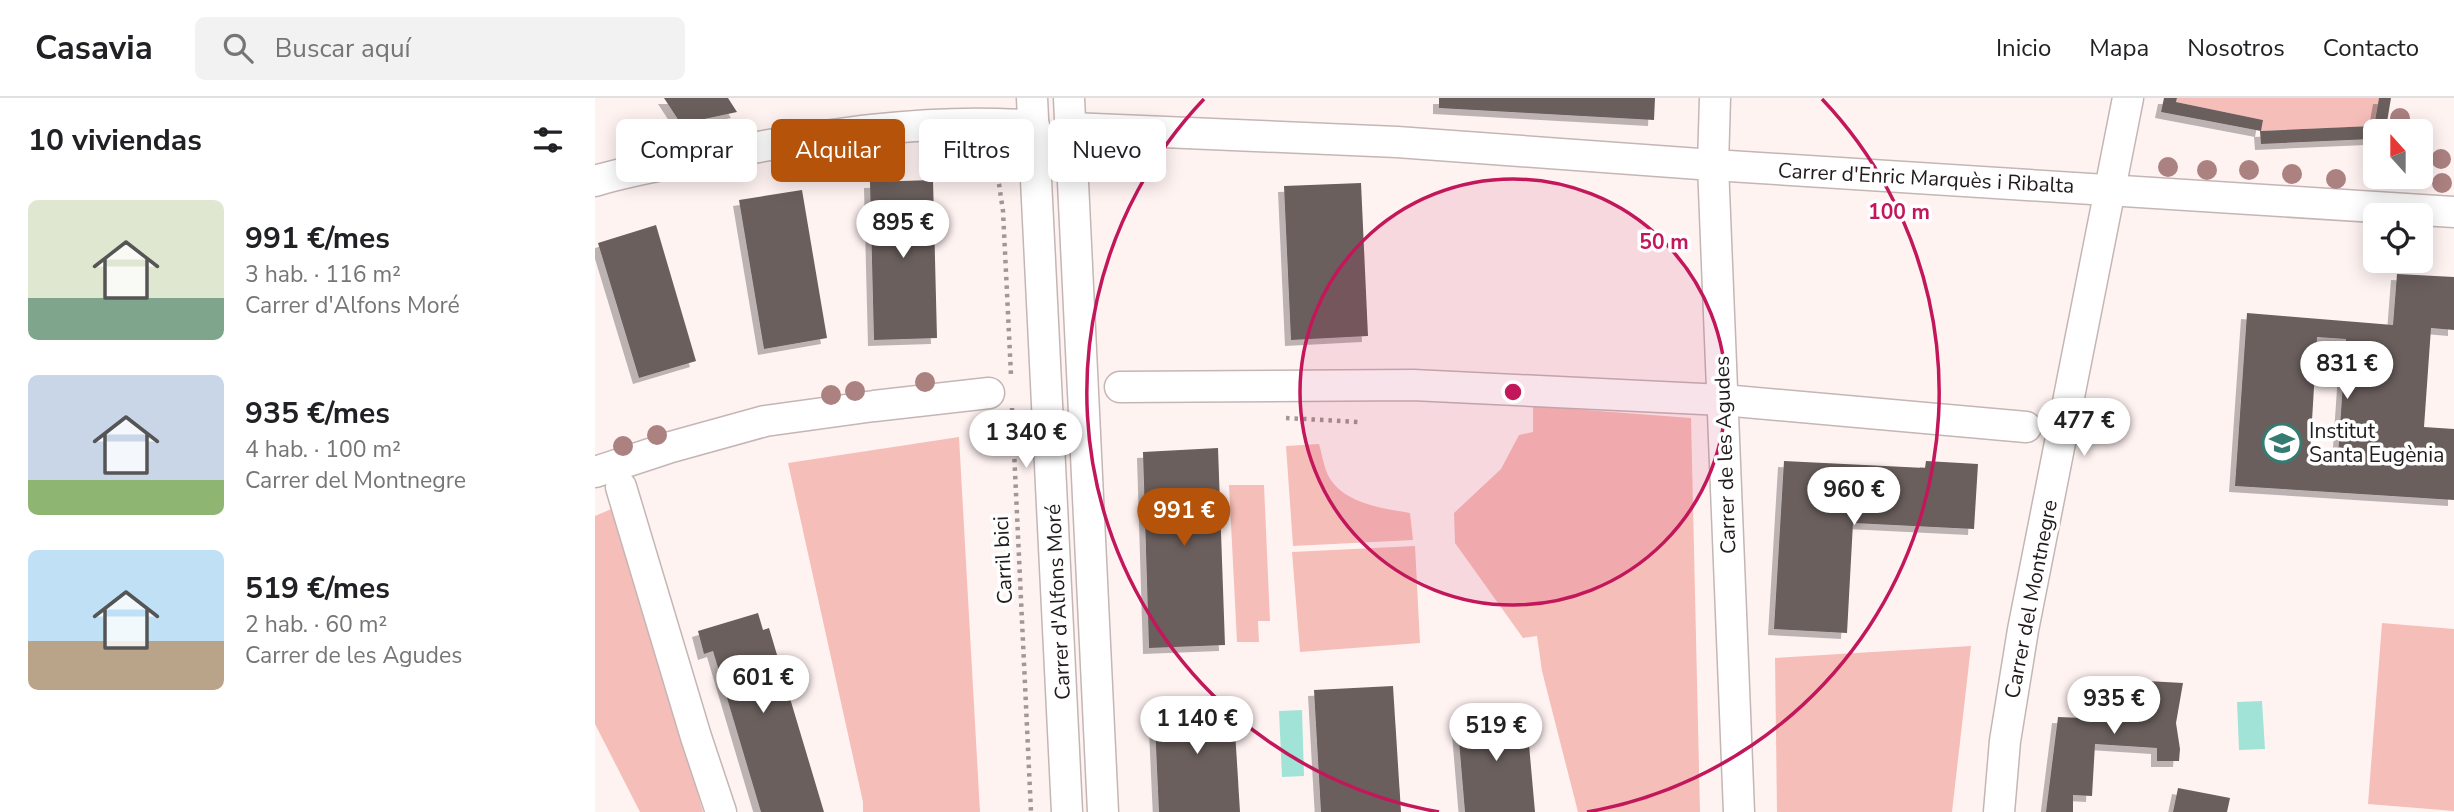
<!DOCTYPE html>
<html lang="es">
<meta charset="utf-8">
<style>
body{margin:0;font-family:"Nunito Sans",sans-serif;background:#f2f2f2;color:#202124;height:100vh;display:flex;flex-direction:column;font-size:26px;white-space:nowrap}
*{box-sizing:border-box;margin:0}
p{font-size:23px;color:#757577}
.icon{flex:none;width:38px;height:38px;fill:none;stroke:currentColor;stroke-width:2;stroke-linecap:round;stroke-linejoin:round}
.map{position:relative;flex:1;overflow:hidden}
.side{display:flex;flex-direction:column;background:#fff;width:595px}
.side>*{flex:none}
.banner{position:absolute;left:21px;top:21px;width:665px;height:63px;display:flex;gap:14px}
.needle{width:46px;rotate:339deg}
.controls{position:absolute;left:1768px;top:21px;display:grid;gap:14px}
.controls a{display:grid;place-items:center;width:70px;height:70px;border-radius:10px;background:#fff;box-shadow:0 4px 18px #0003;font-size:35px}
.price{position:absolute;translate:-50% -60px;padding:0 16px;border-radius:24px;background:#fff;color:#222;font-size:23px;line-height:46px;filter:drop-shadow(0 2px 4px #0008)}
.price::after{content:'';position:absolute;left:50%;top:42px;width:21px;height:16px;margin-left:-10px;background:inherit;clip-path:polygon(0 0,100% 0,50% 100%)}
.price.selected{background:#b45309;color:#fff}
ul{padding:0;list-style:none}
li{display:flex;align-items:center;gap:21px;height:175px;padding:0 28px}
li span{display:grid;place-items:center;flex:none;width:196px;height:140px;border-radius:10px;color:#555}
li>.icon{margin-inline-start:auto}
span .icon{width:84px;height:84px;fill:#fffc;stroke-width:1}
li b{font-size:30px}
h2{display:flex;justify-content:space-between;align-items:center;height:84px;padding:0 28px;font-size:30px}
.tag{padding:0 24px;border-radius:10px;background:#fff;box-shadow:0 4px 18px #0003;font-size:24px;line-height:63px}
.tag.selected{background:#b45309;color:#fff}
header{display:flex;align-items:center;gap:42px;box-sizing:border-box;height:98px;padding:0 35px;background:#fff;border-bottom:2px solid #e0e0e0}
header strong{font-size:33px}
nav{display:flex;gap:38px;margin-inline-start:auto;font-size:24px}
.search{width:490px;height:63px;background:#f2f2f2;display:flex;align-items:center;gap:18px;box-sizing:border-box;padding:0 24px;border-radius:10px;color:#757577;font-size:26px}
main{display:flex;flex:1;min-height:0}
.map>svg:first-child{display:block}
</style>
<header>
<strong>Casavia</strong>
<div class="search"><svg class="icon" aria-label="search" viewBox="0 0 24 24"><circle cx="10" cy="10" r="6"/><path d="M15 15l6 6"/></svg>Buscar aquí</div>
<nav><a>Inicio</a><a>Mapa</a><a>Nosotros</a><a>Contacto</a></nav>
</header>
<main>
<section class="side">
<h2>10 viviendas<svg class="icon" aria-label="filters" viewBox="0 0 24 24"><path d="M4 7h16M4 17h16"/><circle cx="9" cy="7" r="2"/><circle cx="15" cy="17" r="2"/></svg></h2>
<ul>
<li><span style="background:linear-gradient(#dfe7d0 70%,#7fa58c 0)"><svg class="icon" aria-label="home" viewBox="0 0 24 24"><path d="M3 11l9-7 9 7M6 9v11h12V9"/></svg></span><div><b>991 €/mes</b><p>3 hab. · 116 m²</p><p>Carrer d'Alfons Moré</p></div></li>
<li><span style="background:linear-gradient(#c9d6e8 75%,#8fb573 0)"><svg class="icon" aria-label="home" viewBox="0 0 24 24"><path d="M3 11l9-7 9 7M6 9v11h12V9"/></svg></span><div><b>935 €/mes</b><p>4 hab. · 100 m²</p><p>Carrer del Montnegre</p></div></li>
<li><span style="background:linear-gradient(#bfe0f5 65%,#b9a48a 0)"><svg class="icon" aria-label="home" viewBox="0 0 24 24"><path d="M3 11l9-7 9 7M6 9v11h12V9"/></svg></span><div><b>519 €/mes</b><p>2 hab. · 60 m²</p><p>Carrer de les Agudes</p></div></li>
</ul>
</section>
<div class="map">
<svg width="1859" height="714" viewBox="0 0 1859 714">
<defs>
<filter id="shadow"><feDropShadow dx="-6" dy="6" stdDeviation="0" flood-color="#0004"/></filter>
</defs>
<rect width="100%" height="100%" fill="#fff3f2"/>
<g fill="#f6beb9">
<path d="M1582,0H1784L1779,28L1665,33L1668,22L1581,4Z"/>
<path d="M938,308L1096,320L1105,714H983L947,573L942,538L928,540L860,445L859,415L906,371L924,337L938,334Z"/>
<path d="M364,339L385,714H268V704L193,365Z"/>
<path d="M724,346C727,356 729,370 734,379C750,406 787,410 815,415L818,442L698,448L691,348Z"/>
<path d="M669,387L675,523H663L664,544H642L634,387Z"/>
<path d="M21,409L108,714H45L0,626V418Z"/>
<path d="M820,448L825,545L705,554L697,454Z"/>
<path d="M1787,525L1859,531V713L1773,706Z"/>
<path d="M1376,548L1357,714H1182L1180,560Z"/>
</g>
<g fill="#a2e3d8">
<path d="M1667,603L1670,651L1644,652L1642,604Z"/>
<path d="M707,612L709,678L687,679L684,613Z"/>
</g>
<g fill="#6b5e5d" fill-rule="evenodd" filter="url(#shadow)">
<path d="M69,0H133L142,14L86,26Z"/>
<path d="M844,0H1060L1059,22L844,10Z"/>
<path d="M1569,0H1582L1581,4L1668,22L1666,33L1566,14Z"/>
<path d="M1784,0H1796L1791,30L1779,28Z"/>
<path d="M1777,28V41L1666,46L1665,33Z"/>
<path d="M338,82L342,240L279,242L275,84Z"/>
<path d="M766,85L773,238L696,242L689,88Z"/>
<path d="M207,92L232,240L169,251L144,102Z"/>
<path d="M61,127L101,263L44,280L3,145Z"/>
<path d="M1802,176L1859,179V232L1836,230L1829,329L1859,331V402L1640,388L1652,215L1798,227ZM1722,239L1751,241L1743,358L1715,356Z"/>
<path d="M623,350L630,547L554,550L548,354Z"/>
<path d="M1189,363L1330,370L1331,363L1383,366L1379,431L1258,425L1252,535L1179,531Z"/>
<path d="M163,515L168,532L174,530L229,714H166L118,553L109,556L103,533Z"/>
<path d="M1516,581L1588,585L1581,625L1585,651L1584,663H1562V650L1500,646L1497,698L1478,697V714H1451L1463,619L1513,621Z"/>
<path d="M798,588L806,714H726L719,592Z"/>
<path d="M638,600L645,714H564L559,605Z"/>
<path d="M931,613L940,714H870L862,619Z"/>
<path d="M1583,690L1635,700L1632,714H1578Z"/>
</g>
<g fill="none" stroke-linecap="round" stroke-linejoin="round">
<defs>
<g id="minor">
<path d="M437,0L472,714"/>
<path d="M474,0L508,714"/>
<path d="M1120,0L1118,67L1144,714"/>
<path d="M476,30L802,44L1118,67L1859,114"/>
<path d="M0,83C39,71 80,65 120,57C224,37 333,19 439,28"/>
<path d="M525,289L818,287L1128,302L1431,329"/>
<path d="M0,374L76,349L170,323L279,308L394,295"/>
<path d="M26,389L101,639L126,714"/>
<path d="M1404,714L1410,643L1428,532L1533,0"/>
</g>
</defs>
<use href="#minor" stroke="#c4b6b5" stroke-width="33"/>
<g stroke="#a09796" stroke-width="4.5" stroke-dasharray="3.5 5" stroke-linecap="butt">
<path d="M395,53L404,86L408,113L416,277"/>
<path d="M417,310L436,714"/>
<path d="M691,320L764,324"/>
</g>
<use href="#minor" stroke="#fff" stroke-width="30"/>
</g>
<g fill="#ac8281">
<circle cx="1805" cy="20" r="10"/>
<circle cx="1846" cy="61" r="10"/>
<circle cx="1573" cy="69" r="10"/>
<circle cx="1612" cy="72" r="10"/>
<circle cx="1654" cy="72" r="10"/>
<circle cx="1697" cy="76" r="10"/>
<circle cx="1741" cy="81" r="10"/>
<circle cx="1847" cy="85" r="10"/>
<circle cx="330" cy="284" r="10"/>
<circle cx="260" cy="293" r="10"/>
<circle cx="236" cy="297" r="10"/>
<circle cx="62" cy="337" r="10"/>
<circle cx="28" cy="348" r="10"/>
</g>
<circle cx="918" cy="294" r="213" fill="#c2185b" fill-opacity=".12"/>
<g fill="none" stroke="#c2185b" stroke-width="3.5">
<circle cx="918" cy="294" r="213"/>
<path d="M844 714A426 426 0 0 1 609 1M1227 1A426 426 0 0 1 992 714"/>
</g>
<defs>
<symbol id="school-ring" viewBox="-11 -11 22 22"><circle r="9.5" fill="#fff" stroke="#357b71" stroke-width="1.5"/><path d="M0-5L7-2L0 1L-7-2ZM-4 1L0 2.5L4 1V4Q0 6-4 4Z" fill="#357b71"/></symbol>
</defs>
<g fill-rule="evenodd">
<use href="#school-ring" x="1665" y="323" width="44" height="44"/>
</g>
<g text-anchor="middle" stroke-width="7" stroke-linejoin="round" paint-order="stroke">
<g font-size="21" fill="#211c1b" stroke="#fff">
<text transform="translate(1331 80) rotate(3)" y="7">Carrer d'Enric Marquès i Ribalta</text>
<text transform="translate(1130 357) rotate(-92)" y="7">Carrer de les Agudes</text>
<text transform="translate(408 462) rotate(-93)" y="7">Carril bici</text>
<text transform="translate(1436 501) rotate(-79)" y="7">Carrer del Montnegre</text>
<text transform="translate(463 504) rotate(-93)" y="7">Carrer d'Alfons Moré</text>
</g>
<g font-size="21" fill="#211c1b" stroke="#fff" text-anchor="start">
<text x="1714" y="340">Institut<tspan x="1714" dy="24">Santa Eugènia</tspan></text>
</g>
</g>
<circle cx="918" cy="294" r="10" fill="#c2185b" stroke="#fff" stroke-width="3.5"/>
<g font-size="21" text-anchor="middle" font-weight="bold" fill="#c2185b" stroke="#fff" stroke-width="7" stroke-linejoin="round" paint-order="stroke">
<text x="1304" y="121">100 m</text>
<text x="1069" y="151">50 m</text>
</g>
</svg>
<div class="controls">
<a><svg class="needle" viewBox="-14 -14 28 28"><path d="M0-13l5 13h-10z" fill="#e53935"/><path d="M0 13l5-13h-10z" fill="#757577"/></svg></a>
<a><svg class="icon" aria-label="locate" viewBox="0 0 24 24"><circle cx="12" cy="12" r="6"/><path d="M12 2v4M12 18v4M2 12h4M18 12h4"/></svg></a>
</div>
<b class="price" style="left:308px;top:162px">895 €</b>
<b class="price" style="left:1752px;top:303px">831 €</b>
<b class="price" style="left:1489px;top:360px">477 €</b>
<b class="price" style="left:431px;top:372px">1 340 €</b>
<b class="price" style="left:1259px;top:429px">960 €</b>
<b class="price selected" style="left:589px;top:450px">991 €</b>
<b class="price" style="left:168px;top:617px">601 €</b>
<b class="price" style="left:1519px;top:638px">935 €</b>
<b class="price" style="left:602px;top:658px">1 140 €</b>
<b class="price" style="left:901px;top:665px">519 €</b>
<div class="banner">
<a class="tag">Comprar</a>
<a class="tag selected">Alquilar</a>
<a class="tag">Filtros</a>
<a class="tag">Nuevo</a>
</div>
</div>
</main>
